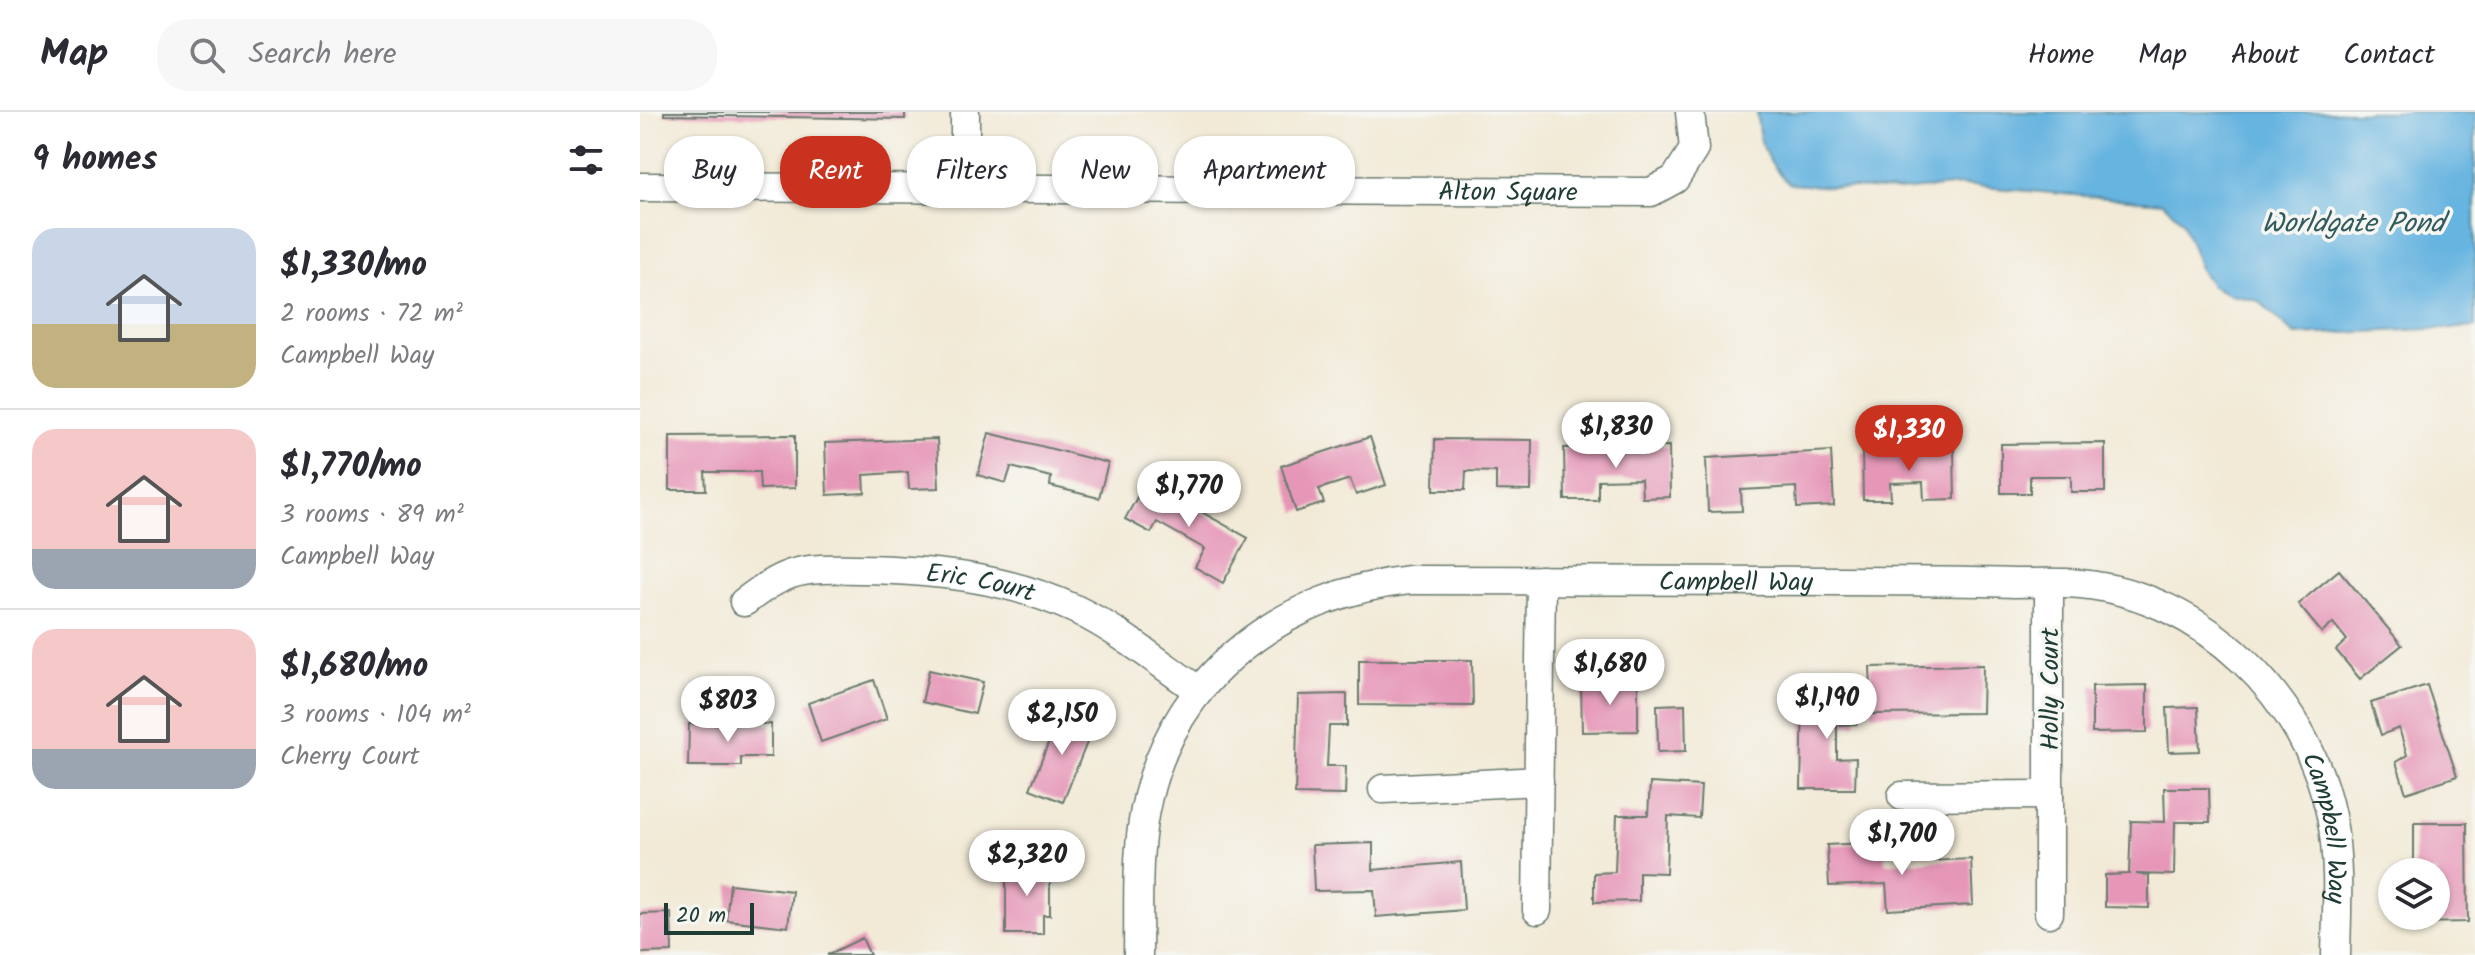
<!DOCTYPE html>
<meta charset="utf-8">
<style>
body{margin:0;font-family:Kalam,sans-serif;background:#f7f7f7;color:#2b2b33;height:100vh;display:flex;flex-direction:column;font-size:30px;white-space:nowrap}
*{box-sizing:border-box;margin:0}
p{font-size:26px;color:#7c7c81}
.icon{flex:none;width:44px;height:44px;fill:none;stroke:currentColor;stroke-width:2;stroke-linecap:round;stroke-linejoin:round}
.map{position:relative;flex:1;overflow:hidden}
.drawer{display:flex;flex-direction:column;background:#fff;width:640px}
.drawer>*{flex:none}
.top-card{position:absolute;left:24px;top:24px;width:760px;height:72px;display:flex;gap:16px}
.tools{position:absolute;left:1738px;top:746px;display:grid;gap:16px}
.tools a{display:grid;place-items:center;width:72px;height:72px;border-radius:50%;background:#fff;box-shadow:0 2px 6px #0004;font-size:40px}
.scale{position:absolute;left:24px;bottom:20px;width:90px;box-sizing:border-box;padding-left:8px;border:4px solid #1f3d34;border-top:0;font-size:22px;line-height:28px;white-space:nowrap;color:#1f3d34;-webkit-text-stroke:6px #f6f6f2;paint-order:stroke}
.price{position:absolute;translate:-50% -68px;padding:0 18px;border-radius:28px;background:#fff;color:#222;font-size:26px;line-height:52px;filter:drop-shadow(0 2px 4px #0008)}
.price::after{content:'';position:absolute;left:50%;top:48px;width:24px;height:18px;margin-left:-12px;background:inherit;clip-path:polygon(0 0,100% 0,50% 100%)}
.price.active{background:#c8321e;color:#fff}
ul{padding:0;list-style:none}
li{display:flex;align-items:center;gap:24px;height:200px;padding:0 32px}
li+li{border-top:2px solid #e1e1e2}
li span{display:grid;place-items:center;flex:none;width:224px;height:160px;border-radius:24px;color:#555}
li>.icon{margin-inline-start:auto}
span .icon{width:96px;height:96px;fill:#fffc;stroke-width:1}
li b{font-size:34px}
h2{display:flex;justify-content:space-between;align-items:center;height:96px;padding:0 32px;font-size:34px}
.chip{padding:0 28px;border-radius:32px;background:#fff;box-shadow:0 2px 6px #0004;font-size:28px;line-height:72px}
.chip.active{background:#c8321e;color:#fff}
header{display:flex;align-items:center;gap:48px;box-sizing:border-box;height:112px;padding:0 40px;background:#fff;border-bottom:2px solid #e1e1e2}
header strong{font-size:38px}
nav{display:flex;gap:44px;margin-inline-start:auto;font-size:28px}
.search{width:560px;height:72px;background:#f7f7f7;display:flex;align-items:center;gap:20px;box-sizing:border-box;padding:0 28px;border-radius:32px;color:#7c7c81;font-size:30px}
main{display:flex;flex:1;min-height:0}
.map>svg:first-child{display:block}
</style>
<header>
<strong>Map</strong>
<div class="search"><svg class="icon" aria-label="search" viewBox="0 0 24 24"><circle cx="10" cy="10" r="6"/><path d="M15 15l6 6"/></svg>Search here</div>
<nav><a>Home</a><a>Map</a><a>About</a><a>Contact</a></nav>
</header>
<main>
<section class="drawer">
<h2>9 homes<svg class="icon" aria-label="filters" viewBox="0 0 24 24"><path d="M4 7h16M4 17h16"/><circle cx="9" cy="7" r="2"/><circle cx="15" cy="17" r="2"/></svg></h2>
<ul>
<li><span style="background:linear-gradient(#c9d6e8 60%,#c2b280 0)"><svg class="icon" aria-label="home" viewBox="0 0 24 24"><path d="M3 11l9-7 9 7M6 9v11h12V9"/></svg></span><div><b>$1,330/mo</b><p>2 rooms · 72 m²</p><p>Campbell Way</p></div></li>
<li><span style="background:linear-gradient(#f6c9c9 75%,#9aa5b1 0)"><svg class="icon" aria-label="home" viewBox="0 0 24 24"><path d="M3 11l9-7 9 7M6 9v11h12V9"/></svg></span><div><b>$1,770/mo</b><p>3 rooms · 89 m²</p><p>Campbell Way</p></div></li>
<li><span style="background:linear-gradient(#f6c9c9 75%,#9aa5b1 0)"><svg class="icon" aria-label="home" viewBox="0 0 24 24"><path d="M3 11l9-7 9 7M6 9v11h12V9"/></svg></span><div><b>$1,680/mo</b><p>3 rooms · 104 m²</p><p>Cherry Court</p></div></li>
</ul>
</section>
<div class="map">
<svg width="1835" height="843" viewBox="0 0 1835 843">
<rect width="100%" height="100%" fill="#f6f6f2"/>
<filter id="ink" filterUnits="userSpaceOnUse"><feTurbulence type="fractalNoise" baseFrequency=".0125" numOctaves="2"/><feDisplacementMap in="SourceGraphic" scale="16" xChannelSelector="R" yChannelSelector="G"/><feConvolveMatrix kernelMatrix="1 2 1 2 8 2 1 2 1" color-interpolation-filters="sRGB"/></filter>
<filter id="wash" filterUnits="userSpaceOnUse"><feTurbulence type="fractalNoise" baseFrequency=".006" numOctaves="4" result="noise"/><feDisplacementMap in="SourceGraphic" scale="32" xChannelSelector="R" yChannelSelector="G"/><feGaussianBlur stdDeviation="1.8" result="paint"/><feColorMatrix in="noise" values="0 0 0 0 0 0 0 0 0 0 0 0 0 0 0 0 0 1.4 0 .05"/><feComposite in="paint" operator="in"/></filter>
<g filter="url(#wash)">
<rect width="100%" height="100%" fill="#f2ead7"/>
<path fill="#66b4e0" stroke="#42788a" stroke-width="2" d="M1117,0H1835V215L1655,223L1619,189L1591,183L1572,174L1561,159L1542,108L1522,91L1322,73L1258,79L1149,72C1126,48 1118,33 1117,0Z"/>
<g id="blocks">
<g fill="#e697b8">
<path d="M24,0H265V7L24,3Z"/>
<path d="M349,321L468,351L459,386L410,374L411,365L371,355L366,371L338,363Z"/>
<path d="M155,323V376L120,377L119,360H65L66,378H30V324Z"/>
<path d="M730,325L746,373L716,383L710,367L679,377L684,391L656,400L641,354Z"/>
<path d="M297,327L299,376L269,377L268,360L224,363L225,381L187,383L185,331Z"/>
<path d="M795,327L892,328L891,379L856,378V360L826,359L825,378H794Z"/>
<path d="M1465,331V380H1431V364H1390V381H1361V332Z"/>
<path d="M1029,334L1030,385L1002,386L1001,367L958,368V388H925L924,336Z"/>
<path d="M1314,338L1315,387L1284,388L1283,370L1250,371L1251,388H1223L1222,340Z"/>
<path d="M1191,339L1194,394L1157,396L1156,375L1101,378L1102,399L1068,400L1066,346Z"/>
<path d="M506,369L608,426L583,471L555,455L565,437L517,410L511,421L485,407Z"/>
<path d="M1699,458L1762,533L1720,567L1696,538L1707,528L1693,511L1682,521L1658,492Z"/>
<path d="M719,548H832L833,594L719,593Z"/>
<path d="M1343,553L1342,601L1232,602L1230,555Z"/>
<path d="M289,558L343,570L335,602L282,590Z"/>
<path d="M234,568L247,607L181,630L168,591Z"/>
<path d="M998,570V619L942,620L941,571Z"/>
<path d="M1507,573V620L1452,621V574Z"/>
<path d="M1787,573L1817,664L1766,681L1756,650L1767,643L1759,616L1741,623L1731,591Z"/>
<path d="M1163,581H1217V612L1197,613V647L1216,646L1215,677H1161Z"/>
<path d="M707,582V614H689L687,654H706L705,683L655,682L658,583Z"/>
<path d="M1045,592L1046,639L1018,640L1017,593Z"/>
<path d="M1558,595L1560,639L1529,640L1527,596Z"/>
<path d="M421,600L454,613L423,690L390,677Z"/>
<path d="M49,612H131V645H101V654H48Z"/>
<path d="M1010,671L1061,674L1059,706L1028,704L1026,761L999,760V789L954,790V761L975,760L977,703H1008Z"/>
<path d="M1524,676H1569L1570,710H1535L1534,763L1496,762L1509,764V796L1465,795V763L1489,762L1491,709L1525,710Z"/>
<path d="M1774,711H1827L1828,810L1774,811V804H1796V760H1774Z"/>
<path d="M1244,730L1245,751L1331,747L1333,793L1248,798L1246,772L1189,774L1187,733Z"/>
<path d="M733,731V758L821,750L824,798L736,805L734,778L674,779L672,733Z"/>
<path d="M366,752H410V803H403V822H366Z"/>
<path d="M90,772L152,779L148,815L86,808Z"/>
<path d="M31,801L32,840L0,841V802Z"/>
<path d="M222,826L230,843H187Z"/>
</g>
</g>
</g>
<g filter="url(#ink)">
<use href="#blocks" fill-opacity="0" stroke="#697a6d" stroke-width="2"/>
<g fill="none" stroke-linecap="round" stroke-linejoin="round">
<defs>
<g id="street">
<path d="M325,0V75"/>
<path id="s1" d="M0,75L1011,80L1035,67L1054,37L1050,0"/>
<path d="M1409,471V801"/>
<path id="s2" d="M104,490C119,479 133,468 151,462C172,455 196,457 217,457C294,458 367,465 437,498C480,519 519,551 559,579"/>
<path d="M743,677L899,669"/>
<path d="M1262,684L1409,683"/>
<path d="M897,798L901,468"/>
<path id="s3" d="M498,843C499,790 495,736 508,684C539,559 645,482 769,468C912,469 1055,469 1199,469C1257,469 1316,469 1375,471C1397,471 1419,470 1441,472C1563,484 1667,586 1691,704C1700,749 1697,797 1696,843"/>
</g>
</defs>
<use href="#street" stroke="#697a6d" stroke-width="31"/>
<use href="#street" stroke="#fff" stroke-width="28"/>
</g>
</g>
<g text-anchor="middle" stroke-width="7" stroke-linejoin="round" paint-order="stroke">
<g font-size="26" fill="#1f3d34" stroke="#f6f6f2">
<text dy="9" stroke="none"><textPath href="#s1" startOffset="868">Alton Square</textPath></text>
<text dy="9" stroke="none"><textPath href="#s3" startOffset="848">Campbell Way</textPath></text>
<text dy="9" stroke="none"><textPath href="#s2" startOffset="246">Eric Court</textPath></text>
<text transform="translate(1409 577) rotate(-90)" y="9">Holly Court</text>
<text dy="9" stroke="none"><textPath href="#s3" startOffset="1568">Campbell Way</textPath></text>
</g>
<g font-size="28" font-style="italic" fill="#315b5f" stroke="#f6f6f2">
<text x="1713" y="120">Worldgate Pond</text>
</g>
</g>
</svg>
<div class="tools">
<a><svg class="icon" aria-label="layers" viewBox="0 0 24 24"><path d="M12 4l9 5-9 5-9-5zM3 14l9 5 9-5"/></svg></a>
</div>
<div class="scale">20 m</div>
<b class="price" style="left:976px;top:358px">$1,830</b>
<b class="price active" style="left:1269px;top:361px">$1,330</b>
<b class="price" style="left:549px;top:417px">$1,770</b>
<b class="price" style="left:970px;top:595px">$1,680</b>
<b class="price" style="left:1187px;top:629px">$1,190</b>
<b class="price" style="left:88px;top:632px">$803</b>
<b class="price" style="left:422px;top:645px">$2,150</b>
<b class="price" style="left:1262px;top:765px">$1,700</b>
<b class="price" style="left:387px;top:786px">$2,320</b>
<div class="top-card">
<a class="chip">Buy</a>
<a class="chip active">Rent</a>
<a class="chip">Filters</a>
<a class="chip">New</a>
<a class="chip">Apartment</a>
</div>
</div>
</main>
